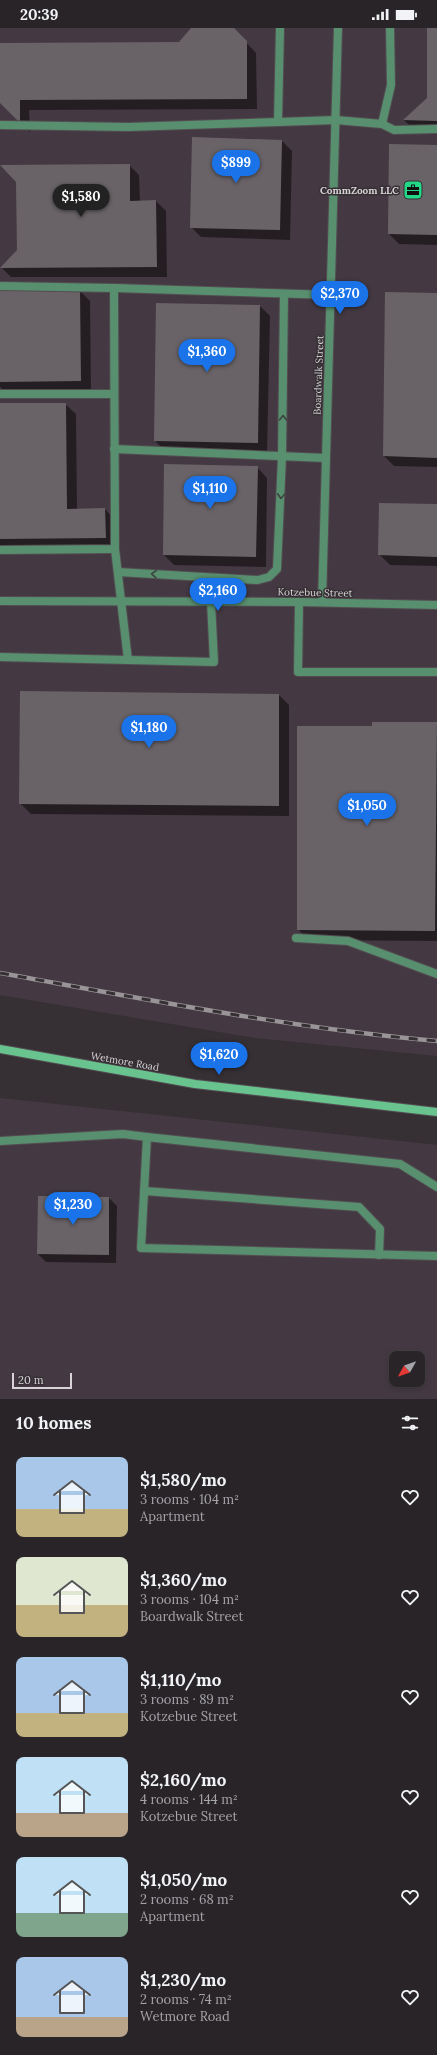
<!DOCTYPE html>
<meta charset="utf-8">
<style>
body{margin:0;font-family:Lora,serif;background:#343034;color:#f1f3f6;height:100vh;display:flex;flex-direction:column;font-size:15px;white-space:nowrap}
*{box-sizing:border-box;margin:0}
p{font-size:13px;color:#a5a4a8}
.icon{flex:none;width:22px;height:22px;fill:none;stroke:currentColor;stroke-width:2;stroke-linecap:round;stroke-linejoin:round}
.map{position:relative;height:1371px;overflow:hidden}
.side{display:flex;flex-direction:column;background:#282428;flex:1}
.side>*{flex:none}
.needle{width:26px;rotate:230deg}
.fabs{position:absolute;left:389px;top:1323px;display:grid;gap:8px}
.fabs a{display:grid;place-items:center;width:36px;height:36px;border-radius:8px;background:#282428;box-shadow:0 2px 6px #0003,0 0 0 1px #444145;font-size:20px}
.scale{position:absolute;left:12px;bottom:10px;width:60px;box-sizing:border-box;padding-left:4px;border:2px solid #d7d3d6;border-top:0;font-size:11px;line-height:14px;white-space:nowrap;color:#d7d3d6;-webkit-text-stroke:3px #363035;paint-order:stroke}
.price{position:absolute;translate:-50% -34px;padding:0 9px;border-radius:14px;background:#1a73e8;color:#fff;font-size:13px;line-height:26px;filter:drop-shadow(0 1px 2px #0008)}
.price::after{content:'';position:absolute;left:50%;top:24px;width:12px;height:9px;margin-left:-6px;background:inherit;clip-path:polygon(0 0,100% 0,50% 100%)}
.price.current{background:#222;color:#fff}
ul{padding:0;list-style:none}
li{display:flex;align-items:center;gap:12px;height:100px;padding:0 16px}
li span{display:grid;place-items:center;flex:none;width:112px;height:80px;border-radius:8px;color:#555}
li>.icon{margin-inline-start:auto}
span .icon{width:48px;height:48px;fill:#fffc;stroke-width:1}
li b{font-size:17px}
h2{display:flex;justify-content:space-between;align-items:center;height:48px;padding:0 16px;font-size:17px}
.status{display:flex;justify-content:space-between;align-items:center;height:28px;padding:0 20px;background:#282428;direction:ltr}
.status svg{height:11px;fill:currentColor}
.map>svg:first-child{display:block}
</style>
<div class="status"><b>20:39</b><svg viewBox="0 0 49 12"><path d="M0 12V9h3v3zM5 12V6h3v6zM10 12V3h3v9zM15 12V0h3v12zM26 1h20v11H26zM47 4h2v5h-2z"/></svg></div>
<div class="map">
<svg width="437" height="1371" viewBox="0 0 437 1371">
<rect width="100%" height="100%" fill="#363035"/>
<g fill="#443942" fill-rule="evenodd">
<path d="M0,0H437V1028L255,1010L0,967Z"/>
<path d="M0,1070L437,1117V1371H0ZM396,1330H418V1352H396Z"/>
</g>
<g fill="#0007">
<path d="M192,0H233L256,25L257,81L29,82L30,104L0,74V16L179,15Z"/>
<path d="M428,0H437V103L414,102L404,92L428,70Z"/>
<path d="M282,113L292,123L290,212L201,209L191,199Z"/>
<path d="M437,118V217L399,216L389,206Z"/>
<path d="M129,137L139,147L140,173H156L166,183L167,249H11L2,240L18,222L17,154Z"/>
<path d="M0,263H80L90,273L91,363H5L0,359Z"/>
<path d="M386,265L437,266V439L394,438L384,428Z"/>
<path d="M260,278L270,288L267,425L165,423L155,413Z"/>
<path d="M0,376H65L76,386L77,482L105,481L115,492V520L4,521L0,517Z"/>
<path d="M257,439L267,450L266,539L174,537L164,527Z"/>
<path d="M437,477V538L390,537L380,527Z"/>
<path d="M279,667L289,677V788L31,786L20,775Z"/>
<path d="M373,695H437V913L308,912L298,901L373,699Z"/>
<path d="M109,1170L117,1178L116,1235L46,1234L38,1226Z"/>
</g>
<g fill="#696368">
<path d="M191,0H234L247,13V71L20,72V95L0,75V15L179,14Z"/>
<path d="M427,0H437V93L403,92L427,70Z"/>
<path d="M192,109L282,112L280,202L190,200Z"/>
<path d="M389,116L437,117V207L388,206Z"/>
<path d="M130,136V173L156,172L157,239L0,240L17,222L16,154L0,137Z"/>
<path d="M0,262H80L81,353L0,354Z"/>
<path d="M385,264L437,265V430L383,428Z"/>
<path d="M156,275L260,277L258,415L154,413Z"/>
<path d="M0,375H66L67,481L105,480L106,510L0,511Z"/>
<path d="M164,436L258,438L256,529L163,527Z"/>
<path d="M379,475L437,476V529L378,527Z"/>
<path d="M20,663L279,666V778L19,776Z"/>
<path d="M372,694H437L435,903L297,902V698H372Z"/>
<path d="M38,1168L109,1169V1227L37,1226Z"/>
</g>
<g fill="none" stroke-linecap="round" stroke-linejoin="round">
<defs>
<g id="lane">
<path d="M280,0L278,94L336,92L382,96L394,102L437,101"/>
<path d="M382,96L391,57L390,0"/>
<path d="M0,97L128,99L278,94"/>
<path d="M0,258L114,260L115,521L0,522"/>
<path d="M114,260L331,267"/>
<path d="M0,366H114"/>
<path d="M114,421L326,430"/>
<path d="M115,521L128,632"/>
<path d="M118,544L258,552L269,549L277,541L282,429L284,266"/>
<path d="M299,574L298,644H437"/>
<path d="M0,629L214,634L211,574"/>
<path d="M296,910L348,913L437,946"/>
<path d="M147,1109L141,1220L437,1228"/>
<path d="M0,1113L123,1106L147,1109L400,1136L437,1159"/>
<path d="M144,1163L359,1179L380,1201L379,1227"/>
</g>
<g id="street">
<path d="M0,573L299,574L437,577"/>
<path d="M322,574L338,0"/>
</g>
<path id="secondary" d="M0,1021L195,1056L437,1084"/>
</defs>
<use href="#lane" stroke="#534d52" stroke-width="10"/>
<use href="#street" stroke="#534d52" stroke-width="10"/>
<use href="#secondary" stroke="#534d52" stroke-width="10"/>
<use href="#lane" stroke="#588f6e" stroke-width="8"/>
<use href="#street" stroke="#588f6e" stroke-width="8"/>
<use href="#secondary" stroke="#68c38f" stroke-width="8"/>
<defs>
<path id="rail" d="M0,945C145,971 290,1000 437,1013"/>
</defs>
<use href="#rail" stroke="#999498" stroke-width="4.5"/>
<use href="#rail" stroke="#363035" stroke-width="3" stroke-dasharray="9" stroke-linecap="butt"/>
</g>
<defs><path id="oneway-chevron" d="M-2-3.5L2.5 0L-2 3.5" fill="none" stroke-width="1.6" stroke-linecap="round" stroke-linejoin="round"/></defs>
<g stroke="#3d4340">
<use href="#oneway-chevron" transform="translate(283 390) rotate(-89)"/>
<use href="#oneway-chevron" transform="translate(281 468) rotate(93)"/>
<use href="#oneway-chevron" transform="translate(154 546) rotate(-177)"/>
</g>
<defs>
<symbol id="office-square" viewBox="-11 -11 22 22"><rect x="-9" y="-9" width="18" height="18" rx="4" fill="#22d887" stroke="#363035"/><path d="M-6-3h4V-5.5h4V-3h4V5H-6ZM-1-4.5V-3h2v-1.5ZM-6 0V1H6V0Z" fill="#111"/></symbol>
</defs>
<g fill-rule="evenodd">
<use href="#office-square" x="402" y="151" width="22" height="22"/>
</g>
<g text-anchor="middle" stroke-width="3" stroke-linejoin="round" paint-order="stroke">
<g font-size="10" font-weight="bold" fill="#d7d3d6" stroke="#363035" text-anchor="end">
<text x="399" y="166">CommZoom LLC</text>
</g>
<g font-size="10" fill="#d7d3d6" stroke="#363035">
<text transform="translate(318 347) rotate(-88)" y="4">Boardwalk Street</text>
<text transform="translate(315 564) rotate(1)" y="4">Kotzebue Street</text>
<text transform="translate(125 1033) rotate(10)" y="4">Wetmore Road</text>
</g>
</g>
</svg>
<div class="fabs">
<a><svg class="needle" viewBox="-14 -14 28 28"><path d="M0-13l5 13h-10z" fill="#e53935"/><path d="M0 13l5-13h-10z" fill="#a5a4a8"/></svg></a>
</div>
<div class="scale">20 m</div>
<b class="price" style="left:236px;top:156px">$899</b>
<b class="price current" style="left:81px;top:190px">$1,580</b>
<b class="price" style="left:340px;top:287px">$2,370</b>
<b class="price" style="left:207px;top:345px">$1,360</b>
<b class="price" style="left:210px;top:482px">$1,110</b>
<b class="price" style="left:218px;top:584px">$2,160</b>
<b class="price" style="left:149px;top:721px">$1,180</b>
<b class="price" style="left:367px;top:799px">$1,050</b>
<b class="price" style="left:219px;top:1048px">$1,620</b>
<b class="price" style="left:73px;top:1198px">$1,230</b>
</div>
<section class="side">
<h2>10 homes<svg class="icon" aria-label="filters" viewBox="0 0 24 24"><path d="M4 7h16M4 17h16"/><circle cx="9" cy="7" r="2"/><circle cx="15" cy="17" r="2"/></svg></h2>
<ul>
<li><span style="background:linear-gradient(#a9c7e8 65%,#c2b280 0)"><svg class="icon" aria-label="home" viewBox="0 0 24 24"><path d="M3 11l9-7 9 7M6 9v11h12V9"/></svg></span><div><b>$1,580/mo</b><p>3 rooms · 104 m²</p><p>Apartment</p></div><svg class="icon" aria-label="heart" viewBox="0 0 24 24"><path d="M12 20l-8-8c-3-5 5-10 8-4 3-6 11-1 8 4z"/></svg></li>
<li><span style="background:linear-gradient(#dfe7d0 60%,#c2b280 0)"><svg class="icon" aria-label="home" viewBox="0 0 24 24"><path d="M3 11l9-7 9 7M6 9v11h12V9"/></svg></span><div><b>$1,360/mo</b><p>3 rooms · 104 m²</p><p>Boardwalk Street</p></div><svg class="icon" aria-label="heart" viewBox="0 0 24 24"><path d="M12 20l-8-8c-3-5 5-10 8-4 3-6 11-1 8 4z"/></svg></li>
<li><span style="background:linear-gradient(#a9c7e8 70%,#c2b280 0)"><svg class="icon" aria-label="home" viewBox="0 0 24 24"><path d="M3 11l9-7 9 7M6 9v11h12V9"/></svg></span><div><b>$1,110/mo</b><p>3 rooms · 89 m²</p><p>Kotzebue Street</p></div><svg class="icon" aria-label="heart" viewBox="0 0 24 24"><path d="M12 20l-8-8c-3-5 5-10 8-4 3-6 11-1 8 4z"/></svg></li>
<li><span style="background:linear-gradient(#bfe0f5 70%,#b9a48a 0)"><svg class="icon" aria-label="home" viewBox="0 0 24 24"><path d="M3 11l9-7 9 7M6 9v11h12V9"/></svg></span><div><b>$2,160/mo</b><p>4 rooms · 144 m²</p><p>Kotzebue Street</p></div><svg class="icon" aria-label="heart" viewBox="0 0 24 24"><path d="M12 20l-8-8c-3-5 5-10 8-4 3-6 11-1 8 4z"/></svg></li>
<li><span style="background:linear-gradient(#bfe0f5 70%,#7fa58c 0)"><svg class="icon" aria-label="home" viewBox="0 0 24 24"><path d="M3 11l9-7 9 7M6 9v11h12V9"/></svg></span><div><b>$1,050/mo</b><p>2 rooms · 68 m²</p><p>Apartment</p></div><svg class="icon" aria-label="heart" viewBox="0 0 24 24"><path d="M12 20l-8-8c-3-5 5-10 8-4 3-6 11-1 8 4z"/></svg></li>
<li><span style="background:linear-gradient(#a9c7e8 75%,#b9a48a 0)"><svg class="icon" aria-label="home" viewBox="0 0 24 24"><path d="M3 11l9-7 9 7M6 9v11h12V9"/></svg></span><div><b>$1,230/mo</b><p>2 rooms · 74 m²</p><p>Wetmore Road</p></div><svg class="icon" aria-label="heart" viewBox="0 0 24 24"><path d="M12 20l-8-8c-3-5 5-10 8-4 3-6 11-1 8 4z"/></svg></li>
</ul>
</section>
